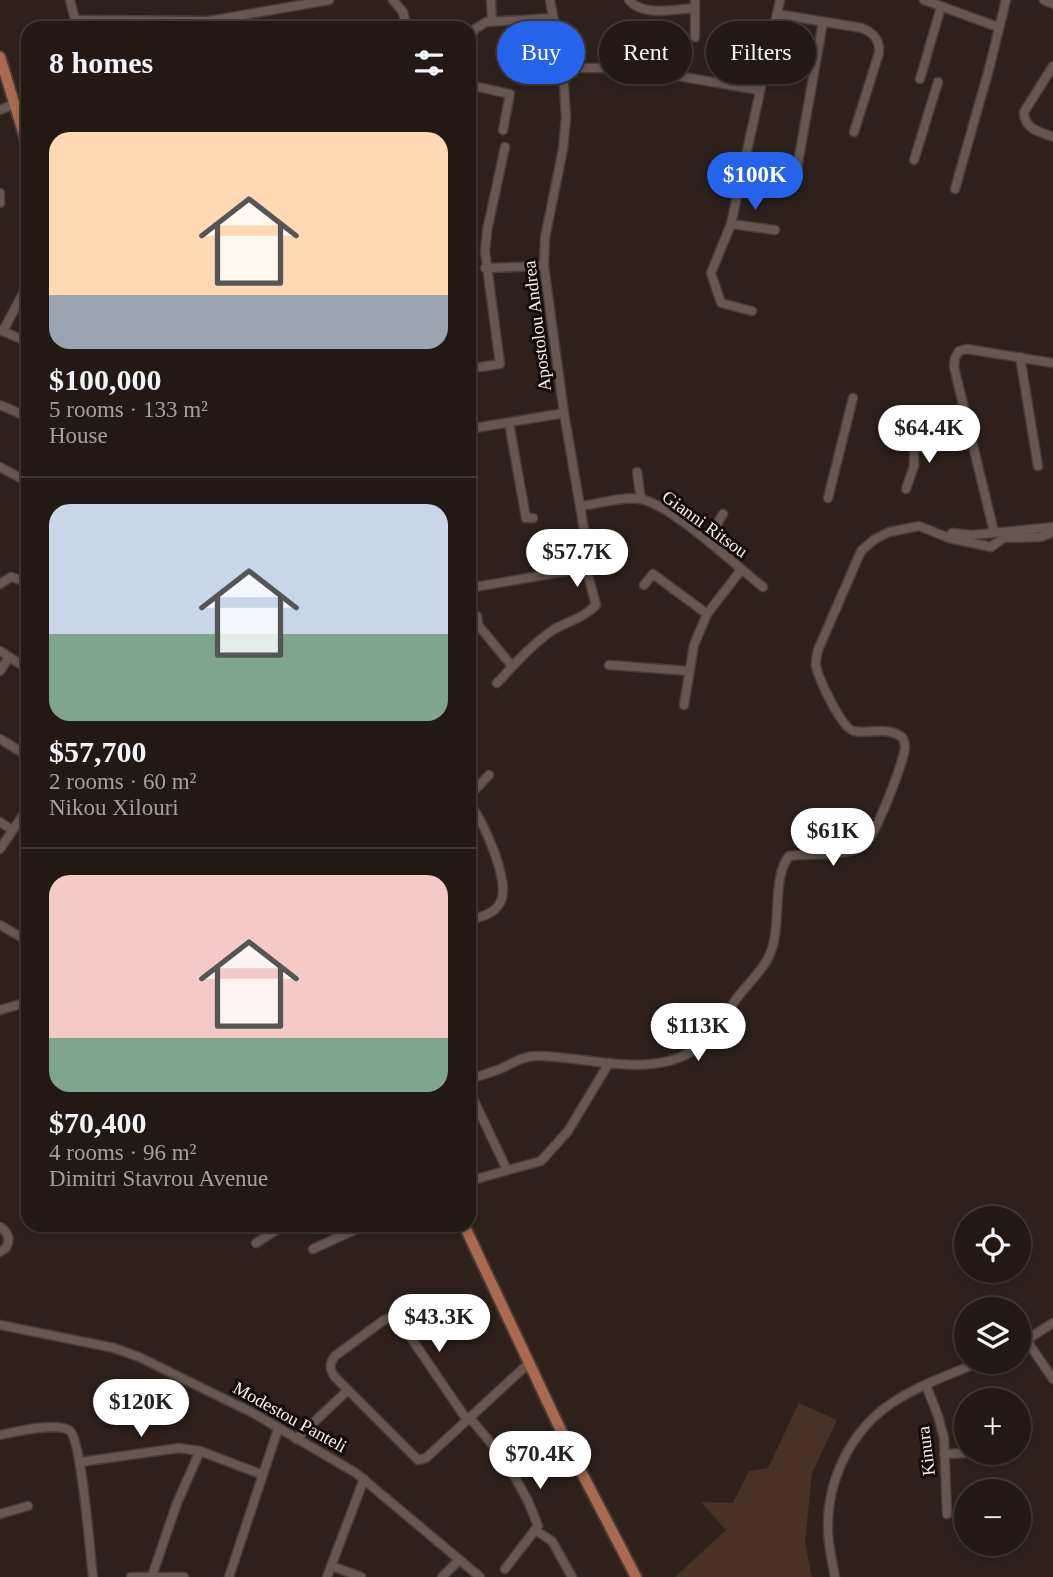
<!DOCTYPE html>
<meta charset="utf-8">
<style>
body{margin:0;font-family:"Times New Roman",serif;background:#2e2622;color:#f1f3f6;height:100vh;display:flex;flex-direction:column;font-size:26px;white-space:nowrap}
*{box-sizing:border-box;margin:0}
p{font-size:23px;color:#a2a0a0}
.icon{flex:none;width:38px;height:38px;fill:none;stroke:currentColor;stroke-width:2;stroke-linecap:round;stroke-linejoin:round}
.map{position:relative;flex:1;overflow:hidden}
.drawer{position:absolute;left:21px;top:21px;width:455px;height:1211px;display:flex;flex-direction:column;background:#221915;border-radius:21px;box-shadow:0 4px 10px #0003,0 0 0 2px #3f3834}
.drawer>*{flex:none}
.hud{position:absolute;left:497px;top:21px;width:450px;height:63px;display:flex;gap:14px}
.buttons{position:absolute;left:954px;top:1206px;display:grid;gap:14px}
.buttons a{display:grid;place-items:center;width:77px;height:77px;border-radius:50%;background:#221915;box-shadow:0 4px 10px #0003,0 0 0 2px #3f3834;font-size:35px}
.price{position:absolute;translate:-50% -60px;padding:0 16px;border-radius:24px;background:#fff;color:#222;font-size:23px;line-height:46px;filter:drop-shadow(0 2px 4px #0008)}
.price::after{content:'';position:absolute;left:50%;top:42px;width:21px;height:16px;margin-left:-10px;background:inherit;clip-path:polygon(0 0,100% 0,50% 100%)}
.price.current{background:#2563eb;color:#fff}
ul{padding:0;list-style:none}
li{display:grid;align-content:center;gap:14px;height:371px;padding:0 28px}
li+li{border-top:2px solid #3f3834}
li span{display:grid;place-items:center;height:217px;border-radius:21px;color:#555}
li>.icon{margin-inline-start:auto}
span .icon{width:126px;height:126px;fill:#fffc;stroke-width:1}
li b{font-size:30px}
h2{display:flex;justify-content:space-between;align-items:center;height:84px;padding:0 28px;font-size:30px}
.chip{padding:0 24px;border-radius:32px;background:#221915;box-shadow:0 4px 10px #0003,0 0 0 2px #3f3834;font-size:24px;line-height:63px}
.chip.current{background:#2563eb;color:#fff}
.map>svg:first-child{display:block}
</style>
<div class="map">
<svg width="1053" height="1577" viewBox="0 0 1053 1577">
<rect width="100%" height="100%" fill="#2e211c"/>
<path fill="#493127" d="M799,1403L837,1420L812,1473L805,1543L812,1577H675L726,1530L701,1502L733,1503L749,1471L768,1468Z"/>
<g fill="none" stroke-linecap="round" stroke-linejoin="round">
<defs>
<g id="minor">
<path d="M70,0L77,28"/>
<path d="M393,0L403,12L407,28"/>
<path d="M491,0L492,21"/>
<path d="M550,0L563,68L566,118L563,149L545,238L544,266L564,413L588,553L585,564"/>
<path d="M629,0C642,17 676,9 695,8"/>
<path d="M924,0L998,27"/>
<path d="M1044,0L1053,4"/>
<path d="M777,14L862,28C874,33 880,40 879,53L854,132"/>
<path d="M75,20L209,21L329,0"/>
<path d="M695,37V0"/>
<path d="M469,41L475,29L486,22L553,18"/>
<path d="M1053,66L1024,112C1024,129 1040,132 1053,137"/>
<path d="M563,68H631L759,90"/>
<path d="M920,79L941,7"/>
<path d="M469,85L510,94L503,130"/>
<path d="M0,110L14,104"/>
<path d="M914,160L938,82"/>
<path d="M796,174L823,22"/>
<path d="M955,189L989,69L1006,0"/>
<path d="M0,193V203"/>
<path d="M731,224L775,230"/>
<path d="M485,268L544,266"/>
<path d="M752,311L721,303L711,273L731,224L780,0"/>
<path d="M0,330L28,342"/>
<path d="M3,331L28,284"/>
<path d="M1020,357L1038,466"/>
<path d="M480,367L500,364L485,251L487,231L505,147"/>
<path d="M0,405L28,417"/>
<path d="M509,423L526,518H533"/>
<path d="M469,429L564,413"/>
<path d="M0,467L28,482"/>
<path d="M637,472L641,499"/>
<path d="M906,489L914,466V436"/>
<path d="M828,498L853,398"/>
<path d="M581,506C598,504 622,496 640,499C671,504 736,566 763,587"/>
<path d="M994,532L954,367L955,358L959,351L967,349L1053,363"/>
<path d="M952,533L972,535L1053,527"/>
<path d="M707,540L723,514"/>
<path d="M0,584L11,577L28,582"/>
<path d="M644,585L653,574L707,614"/>
<path d="M469,588L574,570L585,564"/>
<path d="M477,616L478,625L512,666"/>
<path d="M0,651L28,669"/>
<path d="M609,665L689,671"/>
<path d="M0,671L9,657"/>
<path d="M497,683C515,664 532,644 553,630C568,621 584,618 596,605L585,564"/>
<path d="M684,705L694,645L707,614L741,570"/>
<path d="M0,739L28,756"/>
<path d="M469,796L489,775"/>
<path d="M469,803C483,819 510,881 501,901C495,914 481,917 469,920"/>
<path d="M0,822L12,830"/>
<path d="M0,849L28,808"/>
<path d="M0,925L28,941"/>
<path d="M0,1010L28,1002"/>
<path d="M469,1079C479,1076 490,1073 500,1069C512,1064 520,1057 534,1056C590,1055 665,1086 709,1037C720,1025 728,1011 737,998C747,985 759,974 767,960C784,932 770,880 789,856C813,852 844,859 865,844C875,837 904,761 905,747C905,742 904,741 902,737C885,726 871,734 854,731C841,728 819,679 816,666C815,661 817,655 818,650L861,551L875,539L889,532L919,526L949,538L991,547L1003,538L1041,537L1053,532"/>
<path d="M469,1090L507,1170"/>
<path d="M469,1181L541,1161L568,1131L609,1063"/>
<path d="M0,1227C8,1232 11,1239 6,1248L0,1252"/>
<path d="M256,1243L284,1225"/>
<path d="M313,1249L365,1225"/>
<path d="M0,1325L114,1348L139,1357L253,1413L356,1473L480,1577"/>
<path d="M1027,1341L1053,1379"/>
<path d="M1018,1345L1053,1323"/>
<path d="M926,1385L938,1416L944,1438L947,1514"/>
<path d="M470,1418L506,1461L528,1501L538,1526L505,1569"/>
<path d="M467,1420L398,1319L389,1318L384,1320L335,1356C329,1363 329,1369 335,1377L418,1460L426,1458L529,1363"/>
<path d="M0,1435C15,1432 58,1421 70,1431C82,1442 90,1555 93,1577"/>
<path d="M296,1439L348,1390"/>
<path d="M944,1454L987,1452"/>
<path d="M80,1462L179,1448L200,1451"/>
<path d="M0,1514L28,1506"/>
<path d="M535,1530L552,1541L572,1577"/>
<path d="M332,1566L361,1577"/>
<path d="M152,1576L177,1503L200,1451L263,1475"/>
<path d="M131,1577H184"/>
<path d="M229,1577L278,1429"/>
<path d="M327,1577L364,1479"/>
<path d="M442,1577L458,1561"/>
<path d="M835,1577C832,1561 828,1545 828,1529C827,1480 851,1430 892,1403C919,1385 951,1374 980,1362"/>
</g>
<g id="major">
<path d="M0,57L28,148"/>
<path d="M464,1225L572,1454L636,1577"/>
</g>
</defs>
<use href="#minor" stroke="#483d39" stroke-width="11"/>
<use href="#major" stroke="#483d39" stroke-width="14"/>
<use href="#minor" stroke="#675751" stroke-width="8"/>
<use href="#major" stroke="#ab6a50" stroke-width="10"/>
</g>
<g text-anchor="middle" stroke-width="6" stroke-linejoin="round" paint-order="stroke">
<g font-size="18" fill="#f9f0ec" stroke="#120c0a">
<text transform="translate(537 326) rotate(-97)" y="6">Apostolou Andrea</text>
<text transform="translate(705 524) rotate(36)" y="6">Gianni Ritsou</text>
<text transform="translate(290 1417) rotate(29)" y="6">Modestou Panteli</text>
<text transform="translate(926 1451) rotate(-97)" y="6">Kinura</text>
</g>
</g>
</svg>
<div class="buttons">
<a><svg class="icon" aria-label="locate" viewBox="0 0 24 24"><circle cx="12" cy="12" r="6"/><path d="M12 2v4M12 18v4M2 12h4M18 12h4"/></svg></a>
<a><svg class="icon" aria-label="layers" viewBox="0 0 24 24"><path d="M12 4l9 5-9 5-9-5zM3 14l9 5 9-5"/></svg></a>
<a>+</a>
<a>−</a>
</div>
<b class="price current" style="left:755px;top:212px">$100K</b>
<b class="price" style="left:929px;top:465px">$64.4K</b>
<b class="price" style="left:577px;top:589px">$57.7K</b>
<b class="price" style="left:833px;top:868px">$61K</b>
<b class="price" style="left:698px;top:1063px">$113K</b>
<b class="price" style="left:439px;top:1354px">$43.3K</b>
<b class="price" style="left:141px;top:1439px">$120K</b>
<b class="price" style="left:540px;top:1491px">$70.4K</b>
<div class="hud">
<a class="chip current">Buy</a>
<a class="chip">Rent</a>
<a class="chip">Filters</a>
</div>
<section class="drawer">
<h2>8 homes<svg class="icon" aria-label="filters" viewBox="0 0 24 24"><path d="M4 7h16M4 17h16"/><circle cx="9" cy="7" r="2"/><circle cx="15" cy="17" r="2"/></svg></h2>
<ul>
<li><span style="background:linear-gradient(#ffd9b3 75%,#9aa5b1 0)"><svg class="icon" aria-label="home" viewBox="0 0 24 24"><path d="M3 11l9-7 9 7M6 9v11h12V9"/></svg></span><div><b>$100,000</b><p>5 rooms · 133 m²</p><p>House</p></div></li>
<li><span style="background:linear-gradient(#c9d6e8 60%,#7fa58c 0)"><svg class="icon" aria-label="home" viewBox="0 0 24 24"><path d="M3 11l9-7 9 7M6 9v11h12V9"/></svg></span><div><b>$57,700</b><p>2 rooms · 60 m²</p><p>Nikou Xilouri</p></div></li>
<li><span style="background:linear-gradient(#f6c9c9 75%,#7fa58c 0)"><svg class="icon" aria-label="home" viewBox="0 0 24 24"><path d="M3 11l9-7 9 7M6 9v11h12V9"/></svg></span><div><b>$70,400</b><p>4 rooms · 96 m²</p><p>Dimitri Stavrou Avenue</p></div></li>
</ul>
</section>
</div>
